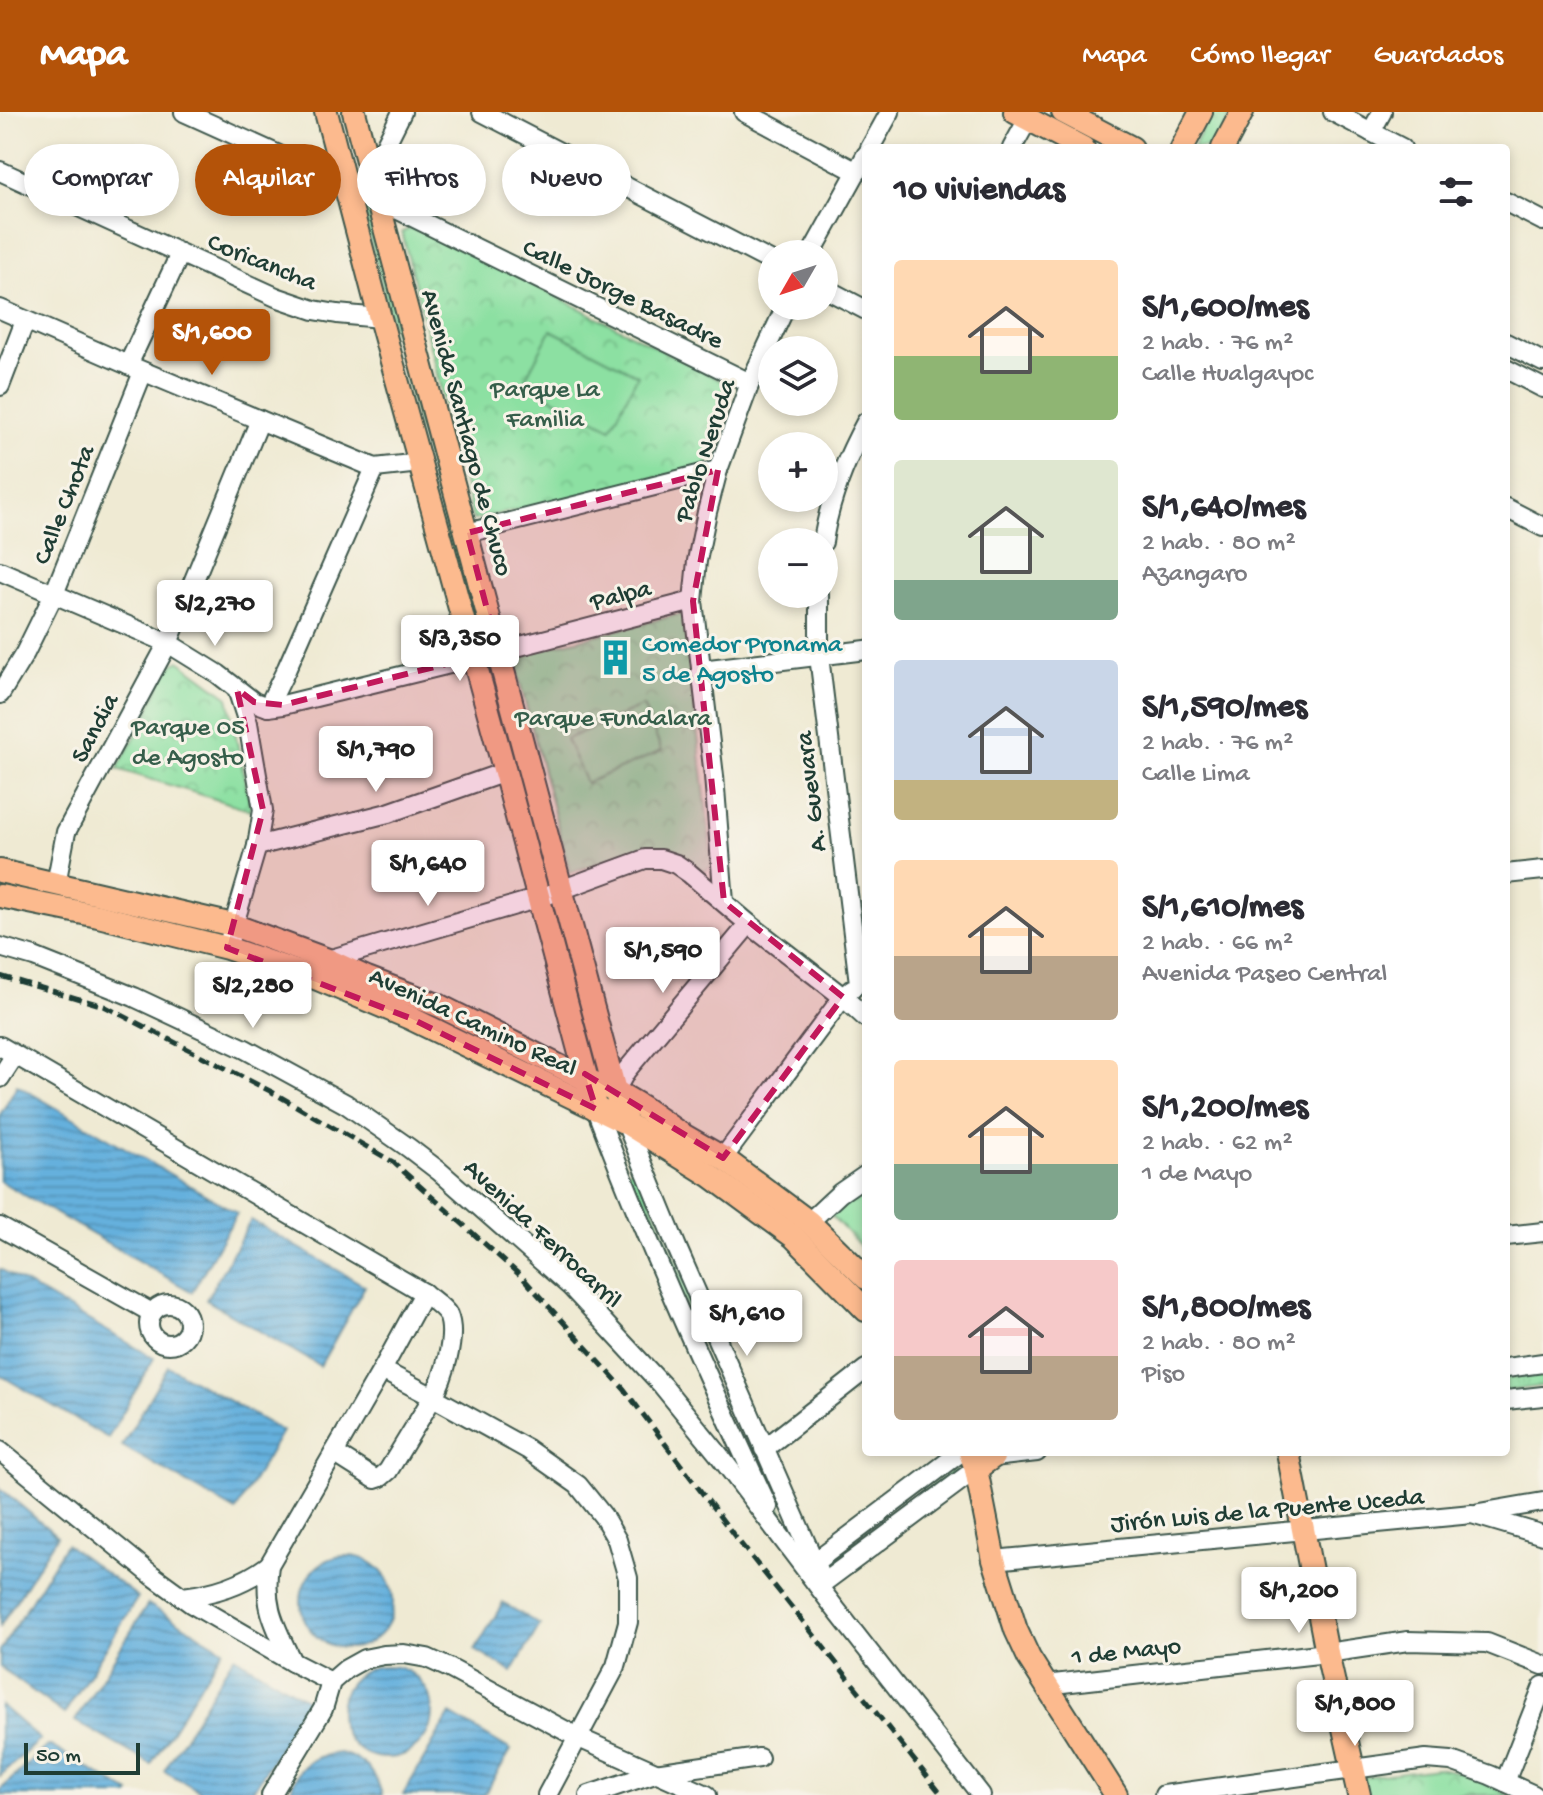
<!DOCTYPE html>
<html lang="es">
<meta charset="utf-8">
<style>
body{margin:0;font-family:"Gochi Hand",sans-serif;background:#f2f2f3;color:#2b2b33;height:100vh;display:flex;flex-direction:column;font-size:30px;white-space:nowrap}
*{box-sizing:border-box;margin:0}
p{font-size:26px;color:#7c7c81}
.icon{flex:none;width:44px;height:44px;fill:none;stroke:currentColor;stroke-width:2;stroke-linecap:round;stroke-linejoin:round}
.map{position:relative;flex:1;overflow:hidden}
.sheet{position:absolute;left:862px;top:32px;width:648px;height:1312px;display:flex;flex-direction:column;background:#fff;border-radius:8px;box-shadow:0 4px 12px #0003}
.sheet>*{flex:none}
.top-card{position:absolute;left:24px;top:32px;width:718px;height:72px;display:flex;gap:16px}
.needle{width:52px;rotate:231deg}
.tools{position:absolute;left:758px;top:128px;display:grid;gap:16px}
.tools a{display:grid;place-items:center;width:80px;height:80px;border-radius:50%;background:#fff;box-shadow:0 4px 12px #0003;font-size:40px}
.scale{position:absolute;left:24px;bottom:20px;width:116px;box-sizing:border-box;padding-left:8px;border:4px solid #1f3d34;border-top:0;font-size:22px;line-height:28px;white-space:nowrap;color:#1f3d34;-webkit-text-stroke:6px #f7f3e8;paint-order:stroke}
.price{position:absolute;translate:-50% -68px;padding:0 18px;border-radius:8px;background:#fff;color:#222;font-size:26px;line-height:52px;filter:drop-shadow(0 2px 4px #0008)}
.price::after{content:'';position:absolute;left:50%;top:48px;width:24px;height:18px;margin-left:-12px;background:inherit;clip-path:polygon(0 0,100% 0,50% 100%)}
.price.active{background:#b45309;color:#fff}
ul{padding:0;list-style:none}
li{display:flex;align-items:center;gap:24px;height:200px;padding:0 32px}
li span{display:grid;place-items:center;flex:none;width:224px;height:160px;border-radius:8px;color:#555}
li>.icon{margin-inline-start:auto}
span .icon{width:96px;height:96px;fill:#fffc;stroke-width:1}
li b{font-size:34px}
h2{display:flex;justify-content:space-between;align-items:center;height:96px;padding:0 32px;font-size:34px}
.chip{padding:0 28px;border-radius:36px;background:#fff;box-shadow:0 4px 12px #0003;font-size:28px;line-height:72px}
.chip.active{background:#b45309;color:#fff}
header{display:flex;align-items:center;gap:48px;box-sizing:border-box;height:112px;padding:0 40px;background:#b45309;color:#fff}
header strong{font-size:38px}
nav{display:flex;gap:44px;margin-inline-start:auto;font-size:28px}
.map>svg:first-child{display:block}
</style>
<header>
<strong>Mapa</strong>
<nav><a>Mapa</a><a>Cómo llegar</a><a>Guardados</a></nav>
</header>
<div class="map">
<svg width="1543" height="1683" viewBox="0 0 1543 1683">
<defs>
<pattern id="grass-tufts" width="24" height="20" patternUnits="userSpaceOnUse" patternTransform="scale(2)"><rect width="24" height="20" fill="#8ce0a2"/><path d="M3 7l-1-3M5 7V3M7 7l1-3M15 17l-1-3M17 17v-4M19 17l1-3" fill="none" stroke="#78c18c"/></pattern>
<pattern id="park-crowns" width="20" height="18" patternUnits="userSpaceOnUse" patternTransform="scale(2)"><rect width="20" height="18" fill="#8ce0a2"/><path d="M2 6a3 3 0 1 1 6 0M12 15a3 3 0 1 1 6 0" fill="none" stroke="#78c18c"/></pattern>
<pattern id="water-rules" width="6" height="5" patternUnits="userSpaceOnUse" patternTransform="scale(2)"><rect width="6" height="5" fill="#65b0dd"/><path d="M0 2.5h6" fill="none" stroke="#5390b4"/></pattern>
</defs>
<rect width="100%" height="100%" fill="#f7f3e8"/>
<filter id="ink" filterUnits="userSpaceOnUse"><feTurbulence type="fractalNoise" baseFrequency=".0125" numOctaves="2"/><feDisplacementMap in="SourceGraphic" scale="16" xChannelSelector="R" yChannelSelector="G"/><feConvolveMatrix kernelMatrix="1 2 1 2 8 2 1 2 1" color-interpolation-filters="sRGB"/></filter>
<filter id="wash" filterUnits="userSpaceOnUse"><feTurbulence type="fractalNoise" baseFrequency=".006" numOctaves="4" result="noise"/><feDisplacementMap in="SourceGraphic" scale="32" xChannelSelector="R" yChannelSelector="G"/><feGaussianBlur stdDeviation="1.8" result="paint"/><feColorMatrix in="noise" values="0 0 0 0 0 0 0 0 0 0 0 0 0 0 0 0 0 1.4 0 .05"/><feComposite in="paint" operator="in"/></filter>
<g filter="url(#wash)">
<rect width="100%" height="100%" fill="#efead3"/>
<g fill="url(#grass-tufts)" stroke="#568e6b" stroke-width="2">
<path d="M361,92L367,93L489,534L476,538Z"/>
<path d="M494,563L606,963H592L484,565Z"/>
<path d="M636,1054L793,1424L788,1418L749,1335L627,1060Z"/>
<path d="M1543,1261V1274L1506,1279V1266Z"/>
<path d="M952,1359H956L958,1363L831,1455H828L826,1452L828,1448Z"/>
</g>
<g fill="url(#park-crowns)" stroke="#568e6b" stroke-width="2">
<path d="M1211,0H1232L1214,36H1193Z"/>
<path d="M417,113L732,274L707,354L473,408L402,120Z"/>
<path d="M684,501L712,748L711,754L707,758H700C690,750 682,742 669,738C645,731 595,753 570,761L513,544Z"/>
<path d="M179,549L228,585L251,698L117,657L145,607L167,556Z"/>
<path d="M866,1072V1140L830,1102Z"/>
<path d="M1437,1656L1463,1661L1510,1683H1367L1363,1665Z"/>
</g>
<g fill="#8ce0a2" stroke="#568e6b" stroke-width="2">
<path d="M551,218L638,263L611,316L523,271Z"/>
<path d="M643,594L662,639L586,671L566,627Z"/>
</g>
<g fill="url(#water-rules)" stroke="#427688" stroke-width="2">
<path d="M17,973L237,1101L192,1180L0,1069V1003Z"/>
<path d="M251,1108L365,1174L320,1254L206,1188Z"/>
<path d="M0,1157L154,1246L108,1326L0,1263Z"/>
<path d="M168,1254L282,1319L236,1399L122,1334Z"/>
<path d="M0,1376L57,1424L0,1514Z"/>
<path d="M66,1432L138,1485L64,1602L0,1555V1539Z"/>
<circle cx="347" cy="1490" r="46"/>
<path d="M503,1491L540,1513L512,1560L475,1538Z"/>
<path d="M148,1492L223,1537L151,1652L75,1609Z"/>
<path d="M234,1544L309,1589L250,1683H207L164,1659Z"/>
<circle cx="386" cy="1600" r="46"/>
<path d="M0,1593L40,1627L0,1664Z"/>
<path d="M450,1602L511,1638L484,1683H403Z"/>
<path d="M48,1633H49L130,1681L128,1683H0V1678Z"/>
<path d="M340,1641C365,1648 375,1658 382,1683H290C296,1654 312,1643 340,1641Z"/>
</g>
</g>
<g filter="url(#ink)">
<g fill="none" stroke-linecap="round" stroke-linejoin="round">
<defs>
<g id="minor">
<path d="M184,0L378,88L750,271"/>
<path d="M482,0L772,150"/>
<path d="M744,0L857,60"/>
<path d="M1333,0L1402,36"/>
<path d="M1371,20L1382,0"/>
<path d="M870,36L890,0"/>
<path d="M1012,36L1028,7"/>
<path d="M0,59L276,185L314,198L337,202L380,206"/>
<path d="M364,65L371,62L402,0"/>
<path d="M1506,90L1543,109"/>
<path d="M811,142L866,43"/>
<path d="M824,176L866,198"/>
<path d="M0,197L128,253L375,356L420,351"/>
<path d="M1506,231L1543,250"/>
<path d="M128,253L180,142"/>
<path d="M1506,257L1543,276"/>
<path d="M0,274L25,209"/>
<path d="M1506,396L1543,415"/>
<path d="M467,421L718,358"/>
<path d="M823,430C829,388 846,347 866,310"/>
<path d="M0,459L168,531L218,562L254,590L268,595L283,593L474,546L693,489"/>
<path d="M819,482V544L859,871"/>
<path d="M701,558L866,538"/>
<path d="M0,582L25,541L54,482L143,260"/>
<path d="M268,595L287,556L375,356"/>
<path d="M257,734L388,701L505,660"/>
<path d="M1506,762L1543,758"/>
<path d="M56,772L66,720L168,531L260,308"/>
<path d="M724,790L714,664L693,489L697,449L707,400L718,358L750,271L786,194"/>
<path d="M0,835L34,845L134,885L245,937L346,992L409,1036L439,1059L571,1175L662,1273L719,1343L834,1495L981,1683"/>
<path d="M227,836L257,734L263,698L248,611L237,577"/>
<path d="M328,848L539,786L645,747H661L676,752L689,761L749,812L843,885L866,906"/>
<path d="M0,934L424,1181C431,1187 444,1195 448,1203C457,1224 444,1266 433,1285L527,1337L578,1373L603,1404L617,1428L628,1466V1510L616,1554L547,1683"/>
<path d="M0,966L15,943"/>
<path d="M615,979L626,959L749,812"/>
<path d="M596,997C647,1132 707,1264 768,1395"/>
<path d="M626,1011L678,1138L820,1463"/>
<path d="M723,1046L843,885L852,877"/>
<path d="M809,1110L840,1081L866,1063"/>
<path d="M0,1115L152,1201"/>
<path d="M1506,1124L1543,1120"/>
<circle cx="169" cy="1212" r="20"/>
<path d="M1506,1256L1543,1251"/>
<path d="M1506,1288L1543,1284"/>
<path d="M764,1337L866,1257"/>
<path d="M0,1339L152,1463L192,1492L292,1550L331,1570"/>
<path d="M334,1341L375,1367L381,1365L388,1359L433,1285L382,1258"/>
<path d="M993,1345L1037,1340"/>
<path d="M1479,1401L1543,1390"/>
<path d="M994,1448L1472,1402L1543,1423"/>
<path d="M807,1456L961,1340"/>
<path d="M823,1471L976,1357"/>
<path d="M183,1485C215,1481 242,1473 269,1453"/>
<path d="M292,1550C275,1513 263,1496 269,1453L382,1258L424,1181"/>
<path d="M1045,1573L1327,1541L1408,1529L1487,1531L1543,1553"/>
<path d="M1505,1670L1543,1574"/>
<path d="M271,1683L323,1597L331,1570L346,1557L364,1547L384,1543L404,1542L427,1546L449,1556L579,1626L707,1683"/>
<path d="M589,1683L655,1661L759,1646"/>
<path d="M1164,1683L1426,1647L1451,1649L1490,1663L1534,1683"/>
</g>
<g id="major">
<path d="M326,0L380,206L505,660L587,968L596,997"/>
<path d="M354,0L615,979L626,1011"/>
<path d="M1015,0L1083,36"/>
<path d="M1063,0L1132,36"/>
<path d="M1182,36L1201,0"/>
<path d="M1223,36L1242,0"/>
<path d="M0,759L233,813L328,848L367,866L440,894L587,968L615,979L642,995L676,1019L723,1046L809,1110L866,1166"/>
<path d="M0,784L98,804L227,836L318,867L410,906L626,1011L711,1064L794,1125L866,1198"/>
<path d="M970,1340L976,1357L994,1448L1016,1518L1029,1546L1116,1683"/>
<path d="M1288,1340L1327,1541L1359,1683"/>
<path d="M976,1357L993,1345L992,1340"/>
</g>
</defs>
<use href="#minor" stroke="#3e574c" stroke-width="22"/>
<use href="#major" stroke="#3e574c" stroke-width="26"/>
<use href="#minor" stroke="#fff" stroke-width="18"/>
<use href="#major" stroke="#fcba8e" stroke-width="22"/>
<path stroke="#1f3d34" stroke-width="5" stroke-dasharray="12 6" stroke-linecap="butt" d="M0,864L104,894L272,980L393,1050L523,1166L624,1277L733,1422L942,1683"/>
</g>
</g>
<path fill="#c2185b" fill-opacity="0.2" stroke="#c2185b" stroke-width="6" stroke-dasharray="16 10" stroke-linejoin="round" d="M718,358L693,489L724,790L843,885L723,1046L585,962L596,997L410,906L227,836L263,698L237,577L254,590L283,593L498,539L467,421Z"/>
<defs>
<symbol id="building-bare" viewBox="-9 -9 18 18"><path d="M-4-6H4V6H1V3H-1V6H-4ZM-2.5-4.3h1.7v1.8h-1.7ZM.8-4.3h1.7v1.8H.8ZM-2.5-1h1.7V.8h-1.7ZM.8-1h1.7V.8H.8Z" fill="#0f9aa8" stroke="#f7f3e8" stroke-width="2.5" paint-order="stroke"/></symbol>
</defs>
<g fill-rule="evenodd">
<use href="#building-bare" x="590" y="520" width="51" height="51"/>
</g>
<g text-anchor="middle" stroke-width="6" stroke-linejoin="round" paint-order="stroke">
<g font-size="26" fill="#1f3d34" stroke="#f7f3e8">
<text transform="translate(263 148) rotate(22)" y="9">Coricancha</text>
<text transform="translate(624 180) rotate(26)" y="9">Calle Jorge Basadre</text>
<text transform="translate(469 320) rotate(75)" y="9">Avenida Santiago de Chuco</text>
<text transform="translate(703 338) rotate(-72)" y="9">Pablo Neruda</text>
<text transform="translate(62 392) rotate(-68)" y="9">Calle Chota</text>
<text transform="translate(620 481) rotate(-14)" y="9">Palpa</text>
<text transform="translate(93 615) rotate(-62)" y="9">Sandia</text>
<text transform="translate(809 680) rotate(-97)" y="9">A. Guevara</text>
<text transform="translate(474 908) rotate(25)" y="9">Avenida Camino Real</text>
<text transform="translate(544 1120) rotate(43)" y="9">Avenida Ferrocarril</text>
<text transform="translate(1267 1396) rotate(-5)" y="9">Jirón Luis de la Puente Uceda</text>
<text transform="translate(1126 1537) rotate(-6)" y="9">1 de Mayo</text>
</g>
<g font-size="26" fill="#355e4a" stroke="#f7f3e8">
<text x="545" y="284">Parque La<tspan x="545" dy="30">Familia</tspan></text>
<text x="613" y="613">Parque Fundalara</text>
<text x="188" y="622">Parque 05<tspan x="188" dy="30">de Agosto</tspan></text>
</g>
<g font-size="26" fill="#0d838f" stroke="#f7f3e8" text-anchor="start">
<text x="642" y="539">Comedor Pronama<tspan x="642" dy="30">5 de Agosto</tspan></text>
</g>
</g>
</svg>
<div class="tools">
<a><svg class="needle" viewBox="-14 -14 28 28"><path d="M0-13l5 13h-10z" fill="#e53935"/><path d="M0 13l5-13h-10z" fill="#7c7c81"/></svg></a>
<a><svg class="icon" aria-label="layers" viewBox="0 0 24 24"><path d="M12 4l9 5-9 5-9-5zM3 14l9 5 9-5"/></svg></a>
<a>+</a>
<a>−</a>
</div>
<div class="scale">50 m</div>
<b class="price active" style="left:212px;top:265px">S/1,600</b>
<b class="price" style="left:215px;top:536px">S/2,270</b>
<b class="price" style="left:460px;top:571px">S/3,350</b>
<b class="price" style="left:376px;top:682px">S/1,790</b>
<b class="price" style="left:428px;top:796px">S/1,640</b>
<b class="price" style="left:663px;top:883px">S/1,590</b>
<b class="price" style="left:253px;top:918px">S/2,280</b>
<b class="price" style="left:747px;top:1246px">S/1,610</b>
<b class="price" style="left:1299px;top:1523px">S/1,200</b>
<b class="price" style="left:1355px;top:1636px">S/1,800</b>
<div class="top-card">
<a class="chip">Comprar</a>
<a class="chip active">Alquilar</a>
<a class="chip">Filtros</a>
<a class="chip">Nuevo</a>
</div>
<section class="sheet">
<h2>10 viviendas<svg class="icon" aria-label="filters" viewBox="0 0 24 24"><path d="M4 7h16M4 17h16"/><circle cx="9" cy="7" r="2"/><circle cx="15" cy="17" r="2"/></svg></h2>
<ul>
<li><span style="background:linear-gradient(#ffd9b3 60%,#8fb573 0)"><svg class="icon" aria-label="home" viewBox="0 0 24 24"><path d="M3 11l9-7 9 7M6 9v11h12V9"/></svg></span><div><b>S/1,600/mes</b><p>2 hab. · 76 m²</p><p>Calle Hualgayoc</p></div></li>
<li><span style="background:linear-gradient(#dfe7d0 75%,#7fa58c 0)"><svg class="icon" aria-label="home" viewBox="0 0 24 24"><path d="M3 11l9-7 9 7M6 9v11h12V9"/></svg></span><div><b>S/1,640/mes</b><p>2 hab. · 80 m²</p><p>Azangaro</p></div></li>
<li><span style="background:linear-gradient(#c9d6e8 75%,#c2b280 0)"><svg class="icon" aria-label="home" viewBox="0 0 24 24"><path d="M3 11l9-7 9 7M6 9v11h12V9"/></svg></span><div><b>S/1,590/mes</b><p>2 hab. · 76 m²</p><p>Calle Lima</p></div></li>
<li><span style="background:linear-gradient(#ffd9b3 60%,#b9a48a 0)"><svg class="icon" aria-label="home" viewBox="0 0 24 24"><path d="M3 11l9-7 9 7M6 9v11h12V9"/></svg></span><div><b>S/1,610/mes</b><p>2 hab. · 66 m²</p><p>Avenida Paseo Central</p></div></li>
<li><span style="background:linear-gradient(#ffd9b3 65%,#7fa58c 0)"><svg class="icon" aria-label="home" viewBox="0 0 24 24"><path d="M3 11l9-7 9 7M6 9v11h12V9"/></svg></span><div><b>S/1,200/mes</b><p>2 hab. · 62 m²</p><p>1 de Mayo</p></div></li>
<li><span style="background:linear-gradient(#f6c9c9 60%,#b9a48a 0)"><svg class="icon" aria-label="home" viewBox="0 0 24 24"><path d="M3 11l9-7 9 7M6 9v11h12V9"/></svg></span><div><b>S/1,800/mes</b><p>2 hab. · 80 m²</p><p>Piso</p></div></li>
</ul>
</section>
</div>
